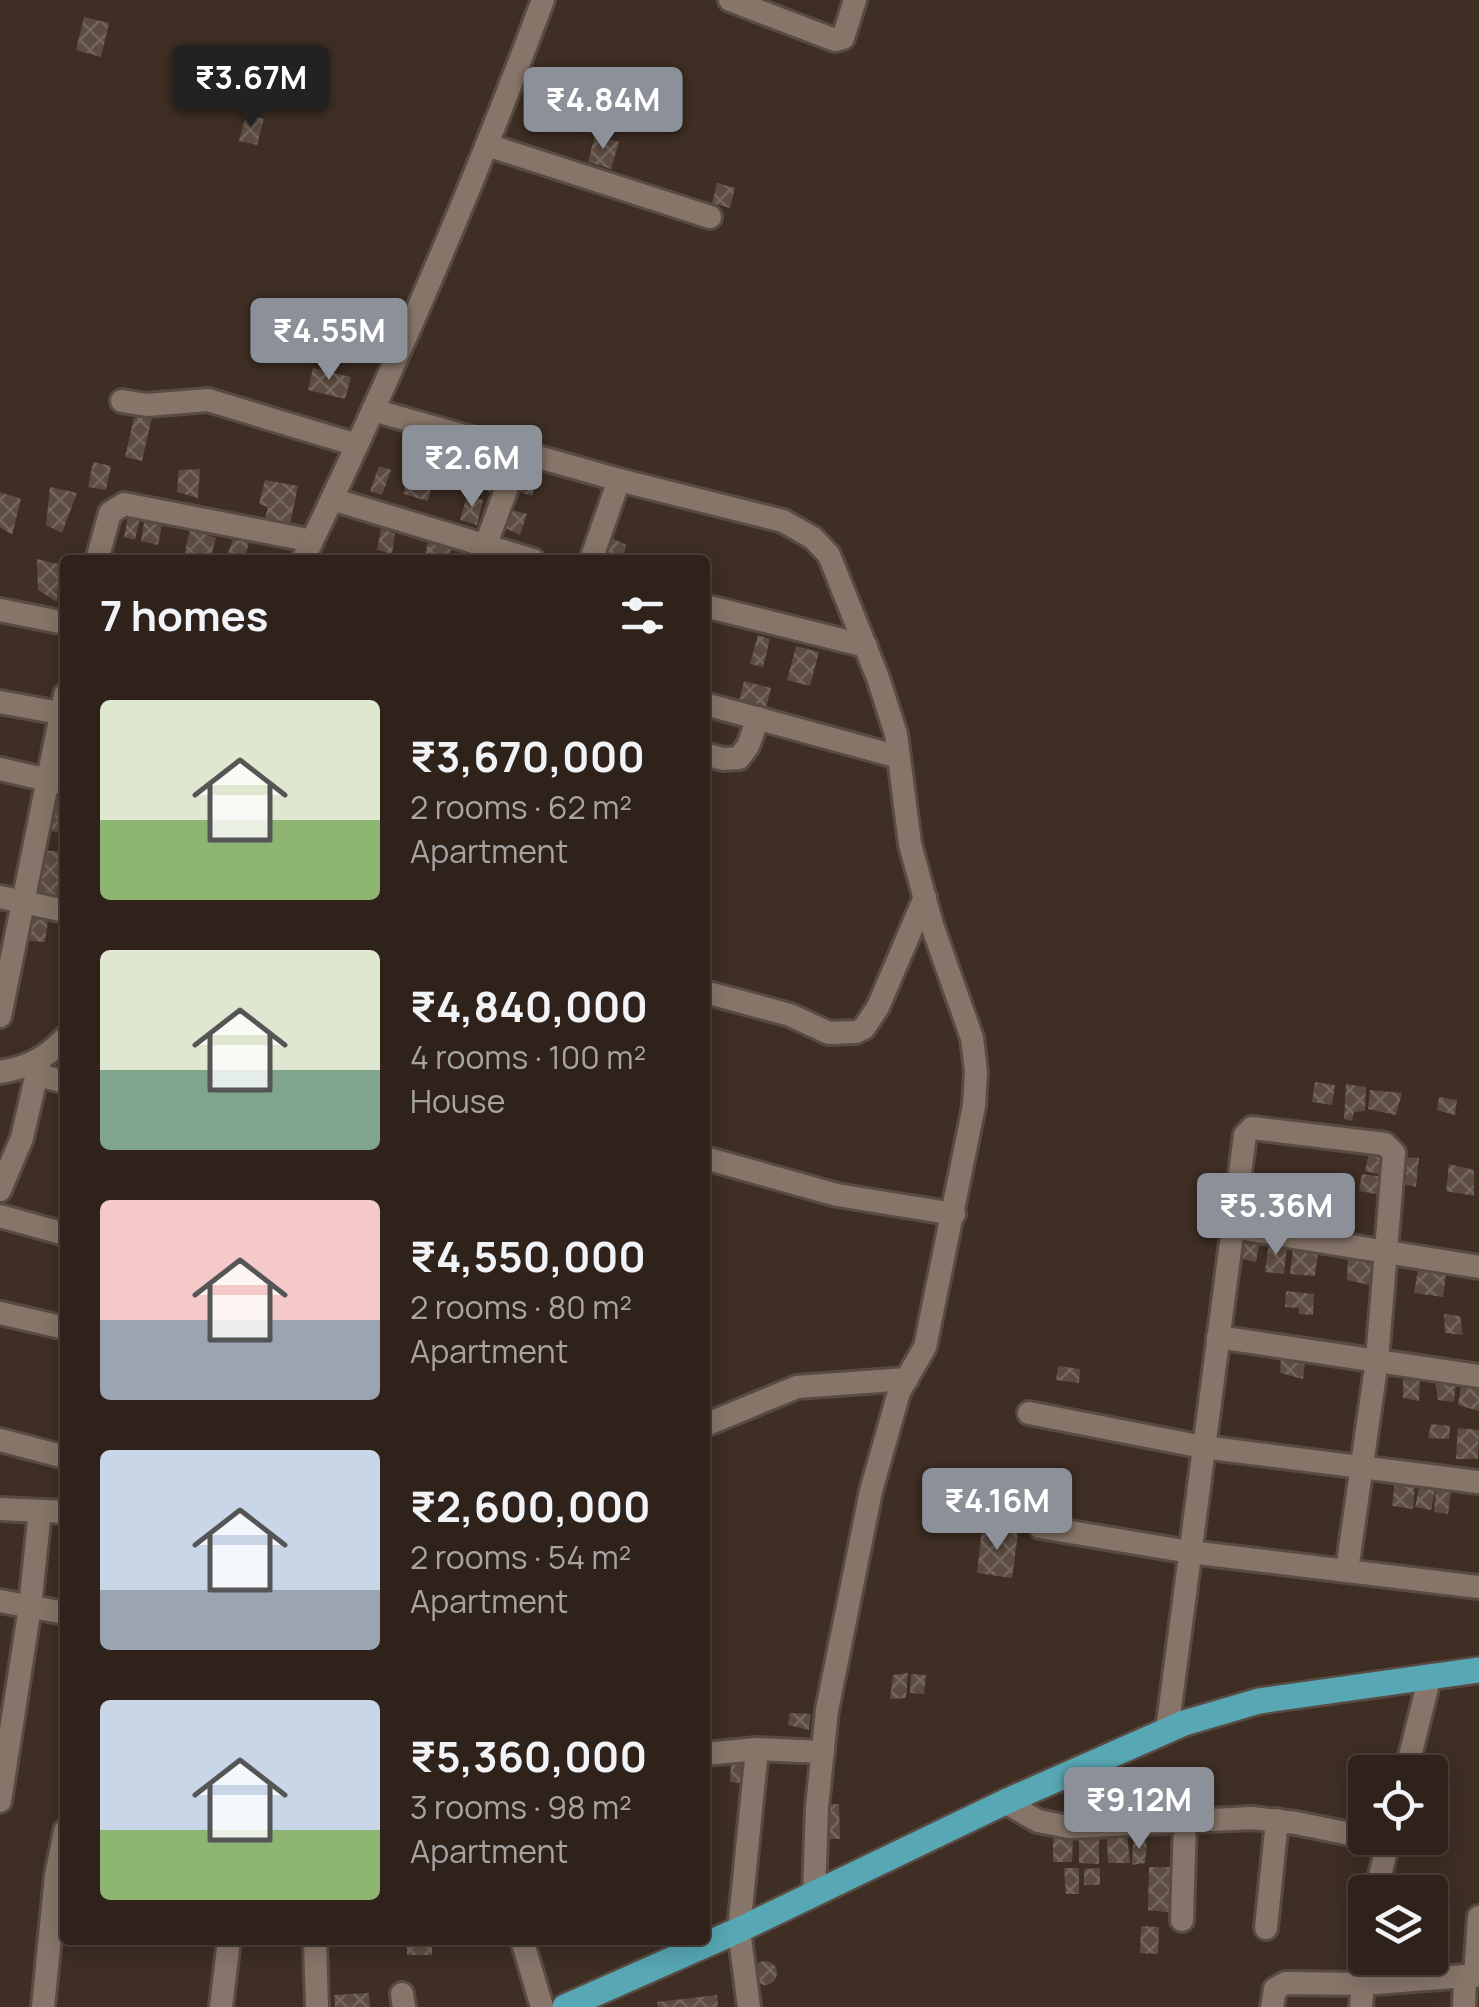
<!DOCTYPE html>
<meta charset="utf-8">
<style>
body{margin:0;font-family:Manrope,sans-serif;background:#3a2f28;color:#f1f3f6;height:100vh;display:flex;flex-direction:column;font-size:38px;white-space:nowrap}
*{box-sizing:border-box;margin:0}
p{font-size:32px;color:#a7a4a3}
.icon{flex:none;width:55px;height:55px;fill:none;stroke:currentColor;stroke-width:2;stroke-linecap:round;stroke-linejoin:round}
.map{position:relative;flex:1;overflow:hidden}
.drawer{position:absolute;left:60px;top:555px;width:650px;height:1390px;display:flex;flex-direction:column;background:#2e221b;border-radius:10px;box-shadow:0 5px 25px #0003,0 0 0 2px #493f3a}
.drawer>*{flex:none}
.tools{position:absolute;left:1348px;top:1755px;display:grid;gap:20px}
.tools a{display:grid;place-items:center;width:100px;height:100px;border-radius:10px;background:#2e221b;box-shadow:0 5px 25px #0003,0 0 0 2px #493f3a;font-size:50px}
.price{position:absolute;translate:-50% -85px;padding:0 22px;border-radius:10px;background:#8c9099;color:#fff;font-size:32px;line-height:65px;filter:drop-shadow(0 2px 5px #0008)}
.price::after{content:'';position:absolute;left:50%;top:60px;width:30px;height:22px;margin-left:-15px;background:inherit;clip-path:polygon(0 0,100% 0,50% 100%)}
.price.selected{background:#222;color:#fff}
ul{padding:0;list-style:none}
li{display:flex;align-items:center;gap:30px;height:250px;padding:0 40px}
li span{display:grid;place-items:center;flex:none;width:280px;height:200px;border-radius:10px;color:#555}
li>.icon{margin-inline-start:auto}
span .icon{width:120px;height:120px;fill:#fffc;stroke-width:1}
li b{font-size:42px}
h2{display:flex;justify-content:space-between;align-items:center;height:120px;padding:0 40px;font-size:42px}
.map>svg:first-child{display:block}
</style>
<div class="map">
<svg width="1479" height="2007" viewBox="0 0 1479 2007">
<defs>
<pattern id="building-cross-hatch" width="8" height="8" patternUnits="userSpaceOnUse" patternTransform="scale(2.5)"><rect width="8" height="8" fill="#5d4c41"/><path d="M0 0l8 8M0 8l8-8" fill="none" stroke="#75665d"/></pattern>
</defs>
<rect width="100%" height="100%" fill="#3e2e24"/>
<g fill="url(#building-cross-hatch)">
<path d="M84,17L109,23L101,57L76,50Z"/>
<path d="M246,114L264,119L257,145L239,141Z"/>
<path d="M595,135L619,142L611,169L588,162Z"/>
<path d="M717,183L735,188L730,208L712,203Z"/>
<path d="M313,368L351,377L345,399L308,390Z"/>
<path d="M152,417L142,461L125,457L134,418Z"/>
<path d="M425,441L437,442L435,462L422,461Z"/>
<path d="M469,460L496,467L491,492L463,484Z"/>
<path d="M93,462L111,466L106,490L88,487Z"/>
<path d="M379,466L391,470L382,495L370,491Z"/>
<path d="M200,469L198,498L177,492L179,470Z"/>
<path d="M521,469L539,476L532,496L513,490Z"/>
<path d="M408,475L433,482L428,501L403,494Z"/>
<path d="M265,480L298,486L288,534L263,526L268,507L259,504Z"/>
<path d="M50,487L77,493L62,533L46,525Z"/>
<path d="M0,492L21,499L12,535L0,527Z"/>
<path d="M467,496L483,500L477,525L460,520Z"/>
<path d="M508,509L527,514L520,535L503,527Z"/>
<path d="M129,512L141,514L135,540L124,537Z"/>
<path d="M145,516L163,520L158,545L141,541Z"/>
<path d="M381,528L395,534L392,554L377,550Z"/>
<path d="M190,529L216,538L210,560H183Z"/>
<path d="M235,534L250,540L244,559L228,553Z"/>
<path d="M608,536L626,545L623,560H599Z"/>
<path d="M428,541L452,546L448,560H424Z"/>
<path d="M37,559L59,564L57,602L38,590Z"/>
<path d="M758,635L770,639L763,667L750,664Z"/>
<path d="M796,646L819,652L810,686L787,680Z"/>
<path d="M744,681L771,688L765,712L738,705Z"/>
<path d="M51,797L65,800V834L42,829Z"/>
<path d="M40,850L64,852L56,902L29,894Z"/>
<path d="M26,914L48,920L45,942L24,940Z"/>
<path d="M1315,1082L1335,1085L1332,1105L1312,1102Z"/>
<path d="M1346,1084L1366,1087L1365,1111L1354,1112L1352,1121L1344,1119Z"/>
<path d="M1370,1090L1402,1093L1396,1115L1368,1109Z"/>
<path d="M1439,1097L1457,1100L1455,1115L1437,1110Z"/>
<path d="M1369,1152L1385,1155L1383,1175L1365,1171Z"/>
<path d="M1401,1157L1419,1158L1416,1187L1400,1183Z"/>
<path d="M1449,1164L1474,1170V1196L1446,1191Z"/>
<path d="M1362,1174L1384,1177L1382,1195L1359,1191Z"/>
<path d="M1246,1178L1263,1179L1262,1205L1242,1204Z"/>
<path d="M1303,1186L1321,1188L1323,1206L1303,1203Z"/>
<path d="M1240,1239L1260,1240L1256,1262L1237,1258Z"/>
<path d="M1269,1242L1287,1244L1284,1274L1265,1272Z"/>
<path d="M1293,1249L1318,1252L1315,1276L1290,1274Z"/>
<path d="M1348,1255L1378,1259L1374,1286L1347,1280Z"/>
<path d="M1419,1264L1447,1268L1443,1297L1414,1293Z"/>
<path d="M1286,1291L1314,1294L1313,1315L1299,1314V1308L1285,1307Z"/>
<path d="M1444,1314L1460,1316L1463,1335L1445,1333Z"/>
<path d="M1281,1357L1305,1361L1303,1379L1280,1373Z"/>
<path d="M1058,1366L1080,1369L1079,1383L1056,1380Z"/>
<path d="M1403,1379L1420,1381L1419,1401L1403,1398Z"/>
<path d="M1435,1380L1456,1382L1454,1402L1438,1400Z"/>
<path d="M1462,1381L1479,1385V1411L1458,1405Z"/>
<path d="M1431,1424L1450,1426L1449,1439L1428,1438Z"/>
<path d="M1458,1428L1479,1430L1478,1459H1456Z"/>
<path d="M1395,1481L1415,1484L1413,1509L1392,1506Z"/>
<path d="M1420,1483L1436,1486L1431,1510L1415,1507Z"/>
<path d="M1436,1488L1451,1491L1448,1514L1434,1512Z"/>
<path d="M982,1529L1018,1533L1012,1578L977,1573Z"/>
<path d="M908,1673L906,1698L890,1699L893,1675Z"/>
<path d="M911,1674L926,1675L924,1694L910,1693Z"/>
<path d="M790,1713L811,1714L809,1730L788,1725Z"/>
<path d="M731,1762L749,1764L747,1784L730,1782Z"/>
<path d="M839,1804L840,1839H820V1805Z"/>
<path d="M1127,1834L1130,1863H1108L1107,1837Z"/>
<path d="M1073,1835L1072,1862H1053V1836Z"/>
<path d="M1079,1838L1099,1839V1864L1079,1863Z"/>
<path d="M1133,1841H1147L1145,1863L1132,1865Z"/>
<path d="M1149,1867H1177L1175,1913L1148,1910Z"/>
<path d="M1064,1868H1079V1894H1066Z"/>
<path d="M1100,1868V1885H1084V1869Z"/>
<path d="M1141,1926L1159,1927L1158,1954L1140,1953Z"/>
<rect x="407" y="1940" width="25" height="15"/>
<circle cx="765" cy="1973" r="12"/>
<path d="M369,1993L370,2007H335L334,1995Z"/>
<path d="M717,1995L718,2007H658L657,2002Z"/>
</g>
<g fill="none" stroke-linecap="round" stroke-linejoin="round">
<defs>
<g id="minor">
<path d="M730,0L835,40L843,38L855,0"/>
<path d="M487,145L710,217"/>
<path d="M122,401L147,405L208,400L357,445"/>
<path d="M373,410L619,480L783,521L813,538L829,555L878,678L896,734L910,844L932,925L972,1038L976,1072L974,1106L925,1347L899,1392L871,1491L827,1710L817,1807L814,1894"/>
<path d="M332,499L533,560"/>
<path d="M97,560L110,513L124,504L312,541"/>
<path d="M303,560C391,377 472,190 543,0"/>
<path d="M480,560L520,452"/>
<path d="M591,560L619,480"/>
<path d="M705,606L866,646"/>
<path d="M0,610L65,623"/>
<path d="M0,702L65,714"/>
<path d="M705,704L899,757"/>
<path d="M705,754L723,759L739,758L748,746L758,718"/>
<path d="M0,769L65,784"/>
<path d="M0,897L65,911"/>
<path d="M705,992L790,1015L829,1033L856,1032L864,1028L878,1007L925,897"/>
<path d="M0,1016L65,695"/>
<path d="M0,1072C27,1068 46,1058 65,1038"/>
<path d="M38,1075L65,1082"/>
<path d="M705,1158L837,1195L954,1214"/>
<path d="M0,1190L22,1138L40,1060"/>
<path d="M0,1216L65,1234"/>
<path d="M1232,1227L1479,1267"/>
<path d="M0,1313L65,1328"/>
<path d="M1218,1337L1479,1376"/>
<path d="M1029,1413L1203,1447L1479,1482"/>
<path d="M705,1425L797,1387L907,1379"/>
<path d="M0,1440L65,1457"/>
<path d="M0,1509L65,1512"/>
<path d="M1040,1527L1190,1552L1479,1587"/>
<path d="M0,1601L65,1613"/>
<path d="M1167,1731L1245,1135L1252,1128L1385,1144L1394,1153L1377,1360L1347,1570"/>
<path d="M705,1754L757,1749L823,1752"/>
<path d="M1406,1772L1430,1676"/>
<path d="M0,1801L30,1607L40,1511"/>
<path d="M1005,1802L1038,1821L1069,1827L1252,1818L1296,1823L1365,1837"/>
<path d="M1376,1892L1389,1838"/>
<path d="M1182,1920L1185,1821"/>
<path d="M1266,1928L1277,1820"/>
<path d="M315,1940L317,2007"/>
<path d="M522,1940L542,2007"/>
<path d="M1475,1976L1479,1917"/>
<path d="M402,1994L404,2007"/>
<path d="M43,2007L56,1876L65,1831"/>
<path d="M221,2007L229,1940"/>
<path d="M749,2007L739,1930L757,1749"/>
<path d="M1272,2007L1275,1989L1286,1983L1362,1984L1479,1975"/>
<path d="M1361,2007L1365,1957"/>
<path d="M1464,2007L1465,1977"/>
</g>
<path id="major" d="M565,2007L739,1930L1005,1802L1184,1723L1259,1701L1479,1670"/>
</defs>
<use href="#minor" stroke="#584b42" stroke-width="28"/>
<use href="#major" stroke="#584b42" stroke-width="30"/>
<use href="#minor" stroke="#877569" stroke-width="22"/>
<use href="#major" stroke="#57a7b4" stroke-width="25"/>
</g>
</svg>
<div class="tools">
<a><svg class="icon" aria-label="locate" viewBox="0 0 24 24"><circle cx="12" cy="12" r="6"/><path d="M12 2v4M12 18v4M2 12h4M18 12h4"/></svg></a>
<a><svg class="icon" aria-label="layers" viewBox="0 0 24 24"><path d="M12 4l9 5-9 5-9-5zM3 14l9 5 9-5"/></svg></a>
</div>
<b class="price selected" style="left:251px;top:130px">₹3.67M</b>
<b class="price" style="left:603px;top:152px">₹4.84M</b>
<b class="price" style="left:329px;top:383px">₹4.55M</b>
<b class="price" style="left:472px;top:510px">₹2.6M</b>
<b class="price" style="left:1276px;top:1258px">₹5.36M</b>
<b class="price" style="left:997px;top:1553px">₹4.16M</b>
<b class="price" style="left:1139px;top:1852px">₹9.12M</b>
<section class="drawer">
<h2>7 homes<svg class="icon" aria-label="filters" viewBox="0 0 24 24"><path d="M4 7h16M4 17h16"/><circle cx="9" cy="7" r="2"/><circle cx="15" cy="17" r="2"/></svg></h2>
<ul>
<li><span style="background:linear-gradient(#dfe7d0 60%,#8fb573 0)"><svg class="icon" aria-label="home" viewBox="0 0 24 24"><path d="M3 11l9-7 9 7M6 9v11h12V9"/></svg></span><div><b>₹3,670,000</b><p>2 rooms · 62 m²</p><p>Apartment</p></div></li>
<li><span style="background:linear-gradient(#dfe7d0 60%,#7fa58c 0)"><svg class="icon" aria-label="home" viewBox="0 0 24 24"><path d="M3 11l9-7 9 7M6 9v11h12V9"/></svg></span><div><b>₹4,840,000</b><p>4 rooms · 100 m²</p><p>House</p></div></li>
<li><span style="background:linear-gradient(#f6c9c9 60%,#9aa5b1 0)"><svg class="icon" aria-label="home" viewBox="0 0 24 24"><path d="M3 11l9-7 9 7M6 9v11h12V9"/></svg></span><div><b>₹4,550,000</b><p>2 rooms · 80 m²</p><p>Apartment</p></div></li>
<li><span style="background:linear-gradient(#c9d6e8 70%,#9aa5b1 0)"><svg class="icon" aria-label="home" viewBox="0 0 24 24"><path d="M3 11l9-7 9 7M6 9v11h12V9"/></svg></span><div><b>₹2,600,000</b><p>2 rooms · 54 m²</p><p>Apartment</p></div></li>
<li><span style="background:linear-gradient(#c9d6e8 65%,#8fb573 0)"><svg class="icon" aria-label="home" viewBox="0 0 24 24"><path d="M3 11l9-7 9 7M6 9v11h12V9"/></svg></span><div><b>₹5,360,000</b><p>3 rooms · 98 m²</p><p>Apartment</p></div></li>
</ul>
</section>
</div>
